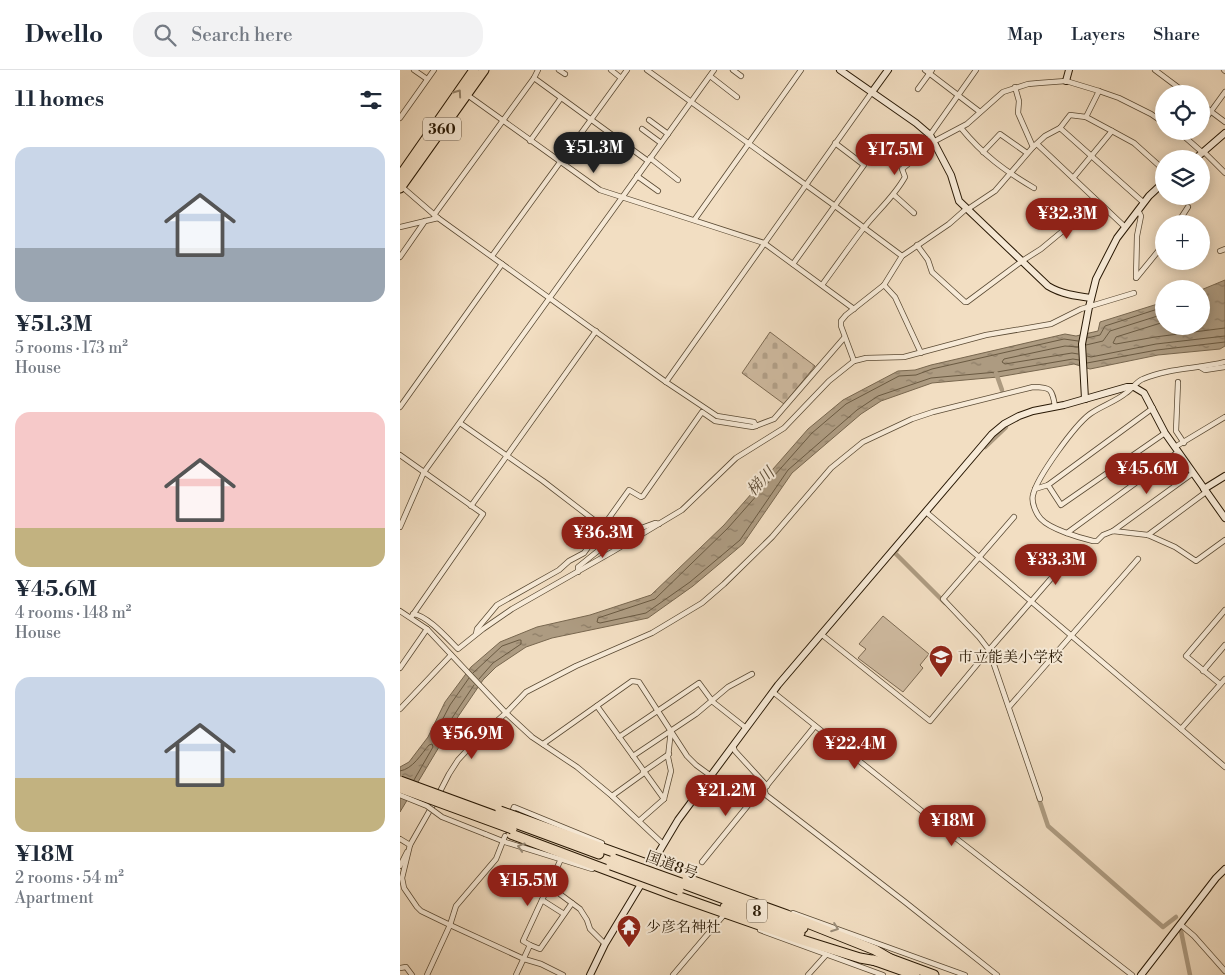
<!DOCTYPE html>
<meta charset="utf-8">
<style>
body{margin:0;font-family:"Libre Bodoni","Noto Serif JP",serif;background:#f2f2f3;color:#1f2937;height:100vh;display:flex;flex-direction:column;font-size:19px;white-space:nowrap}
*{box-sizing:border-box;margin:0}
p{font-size:16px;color:#747a83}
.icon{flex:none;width:28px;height:28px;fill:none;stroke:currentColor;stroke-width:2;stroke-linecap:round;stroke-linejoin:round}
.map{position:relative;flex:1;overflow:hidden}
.drawer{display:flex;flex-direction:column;background:#fff;width:400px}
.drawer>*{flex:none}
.fabs{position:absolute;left:755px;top:15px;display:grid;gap:10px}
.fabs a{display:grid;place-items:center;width:55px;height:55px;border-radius:50%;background:#fff;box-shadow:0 2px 12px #0003;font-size:25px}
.price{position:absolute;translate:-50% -42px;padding:0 11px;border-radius:18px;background:#8f2418;color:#fff;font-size:16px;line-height:32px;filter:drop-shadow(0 1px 2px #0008)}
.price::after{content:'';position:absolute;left:50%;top:30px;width:15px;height:11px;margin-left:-8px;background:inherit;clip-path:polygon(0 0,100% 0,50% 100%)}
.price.on{background:#222;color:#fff}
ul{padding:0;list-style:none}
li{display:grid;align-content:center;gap:10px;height:265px;padding:0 15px}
li span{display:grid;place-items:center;height:155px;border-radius:15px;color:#555}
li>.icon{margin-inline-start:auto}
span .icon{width:90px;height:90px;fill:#fffc;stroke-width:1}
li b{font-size:21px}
h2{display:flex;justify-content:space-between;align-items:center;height:60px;padding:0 15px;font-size:21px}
header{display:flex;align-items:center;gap:30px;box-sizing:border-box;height:70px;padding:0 25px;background:#fff;border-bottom:1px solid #e0e1e3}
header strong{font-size:24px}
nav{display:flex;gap:28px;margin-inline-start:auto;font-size:18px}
.search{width:350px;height:45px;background:#f2f2f3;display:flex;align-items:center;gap:12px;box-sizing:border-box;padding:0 18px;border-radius:20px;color:#747a83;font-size:19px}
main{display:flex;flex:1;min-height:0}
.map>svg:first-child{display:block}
</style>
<header>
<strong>Dwello</strong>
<div class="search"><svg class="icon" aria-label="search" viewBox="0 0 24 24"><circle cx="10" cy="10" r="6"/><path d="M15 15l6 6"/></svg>Search here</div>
<nav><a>Map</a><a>Layers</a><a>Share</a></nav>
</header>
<main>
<section class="drawer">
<h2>11 homes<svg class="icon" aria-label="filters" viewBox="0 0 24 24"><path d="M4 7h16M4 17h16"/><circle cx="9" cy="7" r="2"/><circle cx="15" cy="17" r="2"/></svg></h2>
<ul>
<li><span style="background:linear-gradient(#c9d6e8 65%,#9aa5b1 0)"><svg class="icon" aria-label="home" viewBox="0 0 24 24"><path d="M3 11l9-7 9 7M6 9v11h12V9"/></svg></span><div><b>¥51.3M</b><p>5 rooms · 173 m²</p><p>House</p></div></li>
<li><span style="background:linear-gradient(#f6c9c9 75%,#c2b280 0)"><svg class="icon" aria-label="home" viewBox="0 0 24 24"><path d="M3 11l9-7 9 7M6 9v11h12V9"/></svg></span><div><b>¥45.6M</b><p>4 rooms · 148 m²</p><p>House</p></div></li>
<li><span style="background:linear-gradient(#c9d6e8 65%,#c2b280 0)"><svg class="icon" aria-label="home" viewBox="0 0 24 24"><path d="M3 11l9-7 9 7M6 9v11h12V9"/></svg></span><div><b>¥18M</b><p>2 rooms · 54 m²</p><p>Apartment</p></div></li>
</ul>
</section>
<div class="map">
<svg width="825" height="905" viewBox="0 0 825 905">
<defs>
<pattern id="cemetery-stones" width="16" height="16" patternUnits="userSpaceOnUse" patternTransform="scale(1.25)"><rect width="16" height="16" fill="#d0bca2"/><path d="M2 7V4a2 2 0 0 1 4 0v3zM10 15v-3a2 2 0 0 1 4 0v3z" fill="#b3a18a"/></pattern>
<pattern id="water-ripples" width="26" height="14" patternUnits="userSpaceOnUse" patternTransform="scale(1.25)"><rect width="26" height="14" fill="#ad9b81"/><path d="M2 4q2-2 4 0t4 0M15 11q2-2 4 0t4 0" fill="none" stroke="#8d7d67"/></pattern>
</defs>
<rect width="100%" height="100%" fill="#f2dec2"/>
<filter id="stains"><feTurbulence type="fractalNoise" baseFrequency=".004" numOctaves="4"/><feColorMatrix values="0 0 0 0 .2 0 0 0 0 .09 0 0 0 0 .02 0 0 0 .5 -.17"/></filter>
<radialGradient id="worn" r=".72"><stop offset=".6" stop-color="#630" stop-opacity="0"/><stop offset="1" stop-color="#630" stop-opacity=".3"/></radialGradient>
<path fill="#d0bca2" stroke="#7c6a53" d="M483,546L529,584L520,595L523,598L503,622L458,588L466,579L459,574Z"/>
<path fill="url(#cemetery-stones)" stroke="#7c6a53" d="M370,262L415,296L384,334L342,303Z"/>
<path fill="url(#water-ripples)" stroke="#78674f" d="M825,210V276L820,279L758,285L690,299L674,294L598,307L532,313L481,331L461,344L392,403L343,474L293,516L248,548L152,568L126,577L96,597L83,610L51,657L0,742V697L9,692L28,667L45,632L71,597L100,572L137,557L190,545L251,525L324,455L408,359L443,330L498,301L515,300L531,295L665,264L676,266L698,261L700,252L764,232V256H801V220Z"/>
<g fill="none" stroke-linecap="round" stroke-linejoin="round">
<g stroke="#6a5a42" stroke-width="1">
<path d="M764,252L716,267L713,273L716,274L755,267L825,258"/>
<path d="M687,268L700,265L705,256L764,237"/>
<path d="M678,271L664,269L532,299L516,305L499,306L446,334L412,363L328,458L255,529L198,548L197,552L200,553L246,543L290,512L340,470L388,400L457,340L478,326L531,308L597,302L673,289L679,290"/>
<path d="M686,275L703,271L710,261L764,244"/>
<path d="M678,277L665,276L604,289L602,292L605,294L672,283L678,284"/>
<path d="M687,286L691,287L756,274L825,266"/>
<path d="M687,293L757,280L825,272"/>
<path d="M73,603L102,576L119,570H121V574L93,593L79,609"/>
<path d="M69,608L50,635L37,660L38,663H42L74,615"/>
<path d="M0,701C13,699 21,684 29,675L32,674L33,677L14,710"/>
</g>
<g stroke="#ad9b81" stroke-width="4.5">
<path d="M596,303L602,320"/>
<path d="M585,377L606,357"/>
<path d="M497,480L494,482L545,533"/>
<path d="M638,726L648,756L763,857L776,847"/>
<path d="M781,861L790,905"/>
</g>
<defs>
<g id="street">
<path d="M14,0L27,9"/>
<path d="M159,0L165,4"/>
<path d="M211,0L221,8"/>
<path d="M247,0L435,136L502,186"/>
<path d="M333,0L341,6"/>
<path d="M525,0L580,42"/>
<path d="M755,0L787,24"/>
<path d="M824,0L825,1"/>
<path d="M310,6L337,27"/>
<path d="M134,8L248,91"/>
<path d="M615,17L619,31L618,43L633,77"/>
<path d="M518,19L532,0"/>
<path d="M66,24L200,120L364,173L454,239"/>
<path d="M801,34L825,52"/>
<path d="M686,47L699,21"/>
<path d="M0,48L34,0"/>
<path d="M249,50L268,64"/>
<path d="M801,55L825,22"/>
<path d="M561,58C583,85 605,101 634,118"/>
<path d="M660,58L744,133"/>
<path d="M242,59L261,73"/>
<path d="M778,61L803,83"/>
<path d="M530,65L576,0"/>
<path d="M787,68L794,61"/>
<path d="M130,71L161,28"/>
<path d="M533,72L567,54L603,22L628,14L639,13L666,11L699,21L719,28L751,44L764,53"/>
<path d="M637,74L725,157"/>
<path d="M583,82L600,64L627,83"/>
<path d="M804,82L825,103"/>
<path d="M250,88L278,110"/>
<path d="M237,106L258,121"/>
<path d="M673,108L712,61"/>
<path d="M1,116L38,148L266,312L317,346L354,352L356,356"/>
<path d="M494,125L514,143"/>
<path d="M34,145L134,8L138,0"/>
<path d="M295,149L401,0"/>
<path d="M777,154L788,137"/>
<path d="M0,157L38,148"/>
<path d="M517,175L528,190L532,202L565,232H567L622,191L641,179L676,150L694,128"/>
<path d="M820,181L825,179"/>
<path d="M92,186L227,0"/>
<path d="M0,187L25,151"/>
<path d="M393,194L464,95L435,73"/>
<path d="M737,207L764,174"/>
<path d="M736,208L737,166L741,146L738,140"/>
<path d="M422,215C436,196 449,177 463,159C477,141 494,127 505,107L502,99L534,73"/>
<path d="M484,215L495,227L521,283"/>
<path d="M454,291L441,256V251L446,245L484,215L502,186L549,154L566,139H568L595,121L633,77L645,66L660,58L670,45L686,47L712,61L734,73L764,100"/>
<path d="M825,292C798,299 769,298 743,309C737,311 732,319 726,323C715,332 701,336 690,344C675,355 637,407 633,425C631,432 636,444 641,449C650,459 680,468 693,471H697L703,465L713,461L748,465L775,477L796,491L825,470"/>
<path d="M800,297L805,300L825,297"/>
<path d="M266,312L472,22"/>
<path d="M778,312L776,361L784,373"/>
<path d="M0,337L102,194"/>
<path d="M60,353L143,411L203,457L214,468L255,453L259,454"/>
<path d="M775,377L825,347"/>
<path d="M0,385L83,444L12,546"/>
<path d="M648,415L661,435L765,363"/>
<path d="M635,419L648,415L753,338"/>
<path d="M71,436L196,261"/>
<path d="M526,442L781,659"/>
<path d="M614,447L543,529L579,567L589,580L640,729"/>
<path d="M0,457L24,402L314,0"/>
<path d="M713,461L793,403"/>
<path d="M667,463L778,382"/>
<path d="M748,465L806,422"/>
<path d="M178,502V497L214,468"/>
<path d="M0,541L27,559L106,643L132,667L177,697L212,726L263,774"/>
<path d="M13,544C27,545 48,569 58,579L83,559L112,539L212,482L282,440L336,388L384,358L429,311L454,291L466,288L504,287L586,265L651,254L681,239L734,223"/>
<path d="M76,564L77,559L97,535L159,500L169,491L184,483L229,420L241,427L243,426L302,342L315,351L353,357L374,349L444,268"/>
<path d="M421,564L530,651L589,580L668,489"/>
<path d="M0,598L27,559"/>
<path d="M803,601L825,575"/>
<path d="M825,609L781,659L825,697"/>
<path d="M820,614L786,586L825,540"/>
<path d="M373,622L553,766L732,905"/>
<path d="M197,636L264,729"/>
<path d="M609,637L738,489"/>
<path d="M0,639L51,585"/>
<path d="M415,656L364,719L366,725L505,832L597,905"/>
<path d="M219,667L299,613L313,632L346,658"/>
<path d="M143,674L232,611L239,612L287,686L296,695L311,706"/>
<path d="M333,676L335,681L367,716"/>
<path d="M233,686L296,644L328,617L352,604"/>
<path d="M243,702L269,684"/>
<path d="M212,726L244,703"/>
<path d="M112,743L114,737L202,773"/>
<path d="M239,751L264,729L271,701L268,687L271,660"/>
<path d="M85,764L105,772L192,799"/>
<path d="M0,769L10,775"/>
<path d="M302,792L358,723L364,719"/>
<path d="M0,796L7,782"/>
<path d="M149,816L180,839L187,850L190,859L205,874"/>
<path d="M142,830L164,844"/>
<path d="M393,843L565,905"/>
<path d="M780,854L794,866L825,901"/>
<path d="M360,860L483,905"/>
<path d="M130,875L123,871L161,789"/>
<path d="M0,898L6,897L12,905"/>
<path d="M27,905L50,855L56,836L96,789L105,766"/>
<path d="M116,905L130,875L140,879L172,833"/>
<path d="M163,905L141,894L124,889L50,855L21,841L17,837L4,818L2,808L10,775L34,733L49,704L58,690L82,664L106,643L126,622L176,596L252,563L302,533L324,514L372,467L431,398L463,372L512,349L533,342L633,317C651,317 652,319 655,336"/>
<path d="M273,905L323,846"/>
<path d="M408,905L426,885"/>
</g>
<g id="secondary">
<path d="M440,0L516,53L530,65L551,105L559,131L648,216C661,224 676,226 691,228"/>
<path d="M666,11L669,0"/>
<path d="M472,22L488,0"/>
<path d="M795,89L825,63"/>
<path d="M685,329L682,274L689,237L696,209L717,168L749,126L764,112"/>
<path d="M804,419L825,406"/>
<path d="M250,797L278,750L378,615L592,364L604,354L619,346L633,341L664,335L727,317H734L744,323L765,363L825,448"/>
<path d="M190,905L205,874L243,811"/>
<path d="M741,905L816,808L825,799"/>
</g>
<g id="highway">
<path d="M0,106L74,0"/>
<path d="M0,118L84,0"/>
<path d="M117,747L387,845L475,880L492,890"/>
<path d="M115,753L199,784"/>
<path d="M111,764L271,824L399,869L460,888L477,891"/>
<path d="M281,813L403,858"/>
<path d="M325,837L400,863"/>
<path d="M488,888L534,905"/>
<path d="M473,890L515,905"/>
</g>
</defs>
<use href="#street" stroke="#5a4a34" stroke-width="6"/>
<use href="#secondary" stroke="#281804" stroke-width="8"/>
<use href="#highway" stroke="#281804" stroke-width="11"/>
<use href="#street" stroke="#f7ead7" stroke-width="4.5"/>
<use href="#secondary" stroke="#f7ead7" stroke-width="6"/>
<use href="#highway" stroke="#f2dec2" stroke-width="9"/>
<defs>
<path id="street-bridge" d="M0,725L27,736L42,747L85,764"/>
<g id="highway-bridge">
<path d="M0,711L115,753"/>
<path d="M0,718L112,759"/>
<path d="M100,741L117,747"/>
<path d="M214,789L281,813"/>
<path d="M211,795L279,820"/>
</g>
</defs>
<use href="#street-bridge" stroke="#5a4a34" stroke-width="6" stroke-linecap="butt"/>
<use href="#highway-bridge" stroke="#281804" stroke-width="11" stroke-linecap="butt"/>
<use href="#street-bridge" stroke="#f7ead7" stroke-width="4.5"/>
<use href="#highway-bridge" stroke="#f2dec2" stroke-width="9"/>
</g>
<defs><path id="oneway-chevron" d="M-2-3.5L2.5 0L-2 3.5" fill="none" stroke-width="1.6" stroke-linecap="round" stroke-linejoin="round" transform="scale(1.25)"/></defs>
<use stroke="#97856c" href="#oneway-chevron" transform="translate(58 23) rotate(-55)"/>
<g stroke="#9a8c78">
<use href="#oneway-chevron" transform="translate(121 777) rotate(-163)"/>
<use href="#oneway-chevron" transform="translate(435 858) rotate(20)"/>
</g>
<defs>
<symbol id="school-pin" viewBox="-11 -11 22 30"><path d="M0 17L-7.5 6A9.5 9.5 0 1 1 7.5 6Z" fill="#8f2418" stroke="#f7ead7"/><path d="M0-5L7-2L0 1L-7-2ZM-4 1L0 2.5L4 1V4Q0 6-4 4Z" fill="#fff"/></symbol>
<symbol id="temple-pin" viewBox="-11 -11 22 30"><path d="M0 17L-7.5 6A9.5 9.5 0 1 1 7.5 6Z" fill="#8f2418" stroke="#f7ead7"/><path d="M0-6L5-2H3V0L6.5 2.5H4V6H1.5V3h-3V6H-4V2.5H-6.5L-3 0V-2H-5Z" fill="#fff"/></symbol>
</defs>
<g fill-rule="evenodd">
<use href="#school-pin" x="527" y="573" width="28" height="38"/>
<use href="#temple-pin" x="215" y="843" width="28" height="38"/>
</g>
<g text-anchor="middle" stroke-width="4" stroke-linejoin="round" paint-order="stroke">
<g fill="#f7ead7" stroke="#665743" stroke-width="1">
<rect x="23" y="47.5" width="38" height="23" rx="4"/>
<rect x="347" y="829.5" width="20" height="23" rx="4"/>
</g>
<g font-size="14" font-weight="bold" fill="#281804">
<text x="42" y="64">360</text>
<text x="357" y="846">8</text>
</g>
<g font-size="15" fill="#281804" stroke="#f7ead7" text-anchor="start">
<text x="558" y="592">市立能美小学校</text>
<text x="246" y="862">少彦名神社</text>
</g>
<g font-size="15" fill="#281804" stroke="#f7ead7">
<text transform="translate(272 795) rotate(20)" y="5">国道8号</text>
</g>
<g font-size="16" font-style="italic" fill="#5d4c36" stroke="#f7ead7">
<text transform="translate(360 411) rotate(-46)" y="6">梯川</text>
</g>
</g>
<rect width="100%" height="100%" filter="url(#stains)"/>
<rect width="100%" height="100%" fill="url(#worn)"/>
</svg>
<div class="fabs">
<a><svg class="icon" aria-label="locate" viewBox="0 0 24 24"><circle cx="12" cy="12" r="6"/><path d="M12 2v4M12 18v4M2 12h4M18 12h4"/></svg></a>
<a><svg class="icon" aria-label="layers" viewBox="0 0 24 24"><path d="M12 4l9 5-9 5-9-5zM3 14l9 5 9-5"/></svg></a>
<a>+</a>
<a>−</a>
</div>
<b class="price on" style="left:194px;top:104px">¥51.3M</b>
<b class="price" style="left:495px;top:106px">¥17.5M</b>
<b class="price" style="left:667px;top:170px">¥32.3M</b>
<b class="price" style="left:747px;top:425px">¥45.6M</b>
<b class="price" style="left:203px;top:489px">¥36.3M</b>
<b class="price" style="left:656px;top:516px">¥33.3M</b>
<b class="price" style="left:72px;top:690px">¥56.9M</b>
<b class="price" style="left:455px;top:700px">¥22.4M</b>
<b class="price" style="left:326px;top:747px">¥21.2M</b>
<b class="price" style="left:552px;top:777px">¥18M</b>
<b class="price" style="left:128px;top:837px">¥15.5M</b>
</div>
</main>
